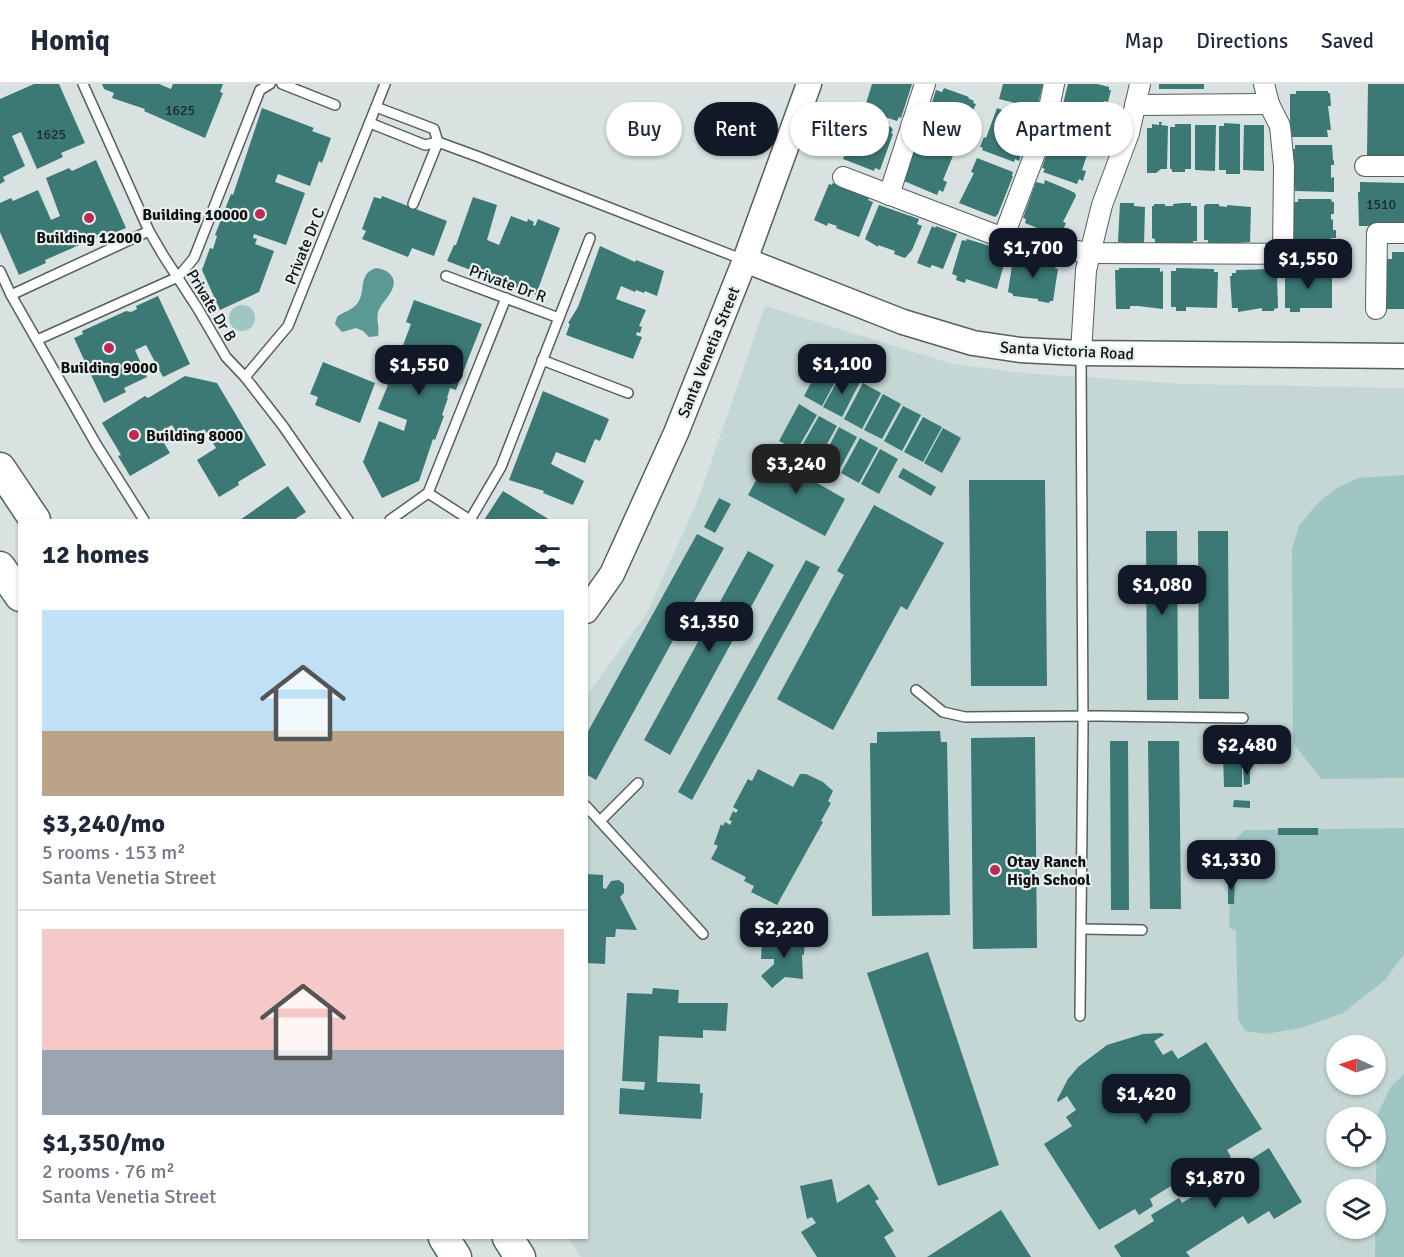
<!DOCTYPE html>
<meta charset="utf-8">
<style>
body{margin:0;font-family:Signika,sans-serif;background:#f6f6f7;color:#1f2937;height:100vh;display:flex;flex-direction:column;font-size:22px;white-space:nowrap}
*{box-sizing:border-box;margin:0}
p{font-size:20px;color:#747a83}
.icon{flex:none;width:33px;height:33px;fill:none;stroke:currentColor;stroke-width:2;stroke-linecap:round;stroke-linejoin:round}
.map{position:relative;flex:1;overflow:hidden}
.drawer{position:absolute;left:18px;top:435px;width:570px;height:720px;display:flex;flex-direction:column;background:#fff;border-radius:0px;box-shadow:0 2px 4px #0004}
.drawer>*{flex:none}
.top-card{position:absolute;left:606px;top:18px;width:570px;height:54px;display:flex;gap:12px}
.needle{width:39px;rotate:273deg}
.buttons{position:absolute;left:1326px;top:951px;display:grid;gap:12px}
.buttons a{display:grid;place-items:center;width:60px;height:60px;border-radius:50%;background:#fff;box-shadow:0 2px 4px #0004;font-size:30px}
.price{position:absolute;translate:-50% -51px;padding:0 14px;border-radius:12px;background:#111827;color:#fff;font-size:20px;line-height:39px;filter:drop-shadow(0 2px 3px #0008)}
.price::after{content:'';position:absolute;left:50%;top:36px;width:18px;height:14px;margin-left:-9px;background:inherit;clip-path:polygon(0 0,100% 0,50% 100%)}
.price.active{background:#222;color:#fff}
ul{padding:0;list-style:none}
li{display:grid;align-content:center;gap:12px;height:318px;padding:0 24px}
li+li{border-top:2px solid #e0e1e3}
li span{display:grid;place-items:center;height:186px;border-radius:0px;color:#555}
li>.icon{margin-inline-start:auto}
span .icon{width:108px;height:108px;fill:#fffc;stroke-width:1}
li b{font-size:26px}
h2{display:flex;justify-content:space-between;align-items:center;height:72px;padding:0 24px;font-size:26px}
.chip{padding:0 21px;border-radius:27px;background:#fff;box-shadow:0 2px 4px #0004;font-size:21px;line-height:54px}
.chip.active{background:#111827;color:#fff}
header{display:flex;align-items:center;gap:36px;box-sizing:border-box;height:84px;padding:0 30px;background:#fff;border-bottom:2px solid #e0e1e3}
header strong{font-size:28px}
nav{display:flex;gap:33px;margin-inline-start:auto;font-size:21px}
.map>svg:first-child{display:block}
</style>
<header>
<strong>Homiq</strong>
<nav><a>Map</a><a>Directions</a><a>Saved</a></nav>
</header>
<div class="map">
<svg width="1404" height="1173" viewBox="0 0 1404 1173">
<rect width="100%" height="100%" fill="#d8e2e1"/>
<path fill="#c4d7d5" fill-rule="evenodd" d="M765,222L953,280L1023,289L1185,300L1404,304V1173H581L569,1154H586L587,611L647,529L698,416ZM1336,962H1376V1000H1336ZM1336,1034H1376V1072H1336ZM1336,1106H1376V1144H1336Z"/>
<g fill="#a0c6c3">
<circle cx="242" cy="234" r="13"/>
<path d="M1404,391V694L1321,695L1293,659L1292,465L1299,442L1316,421L1335,405L1358,394Z"/>
<path d="M1404,744V870L1385,896L1343,929L1301,944L1266,950L1245,947L1238,935L1236,847L1229,843L1232,760L1244,746Z"/>
<path d="M1404,990V1173H1375L1377,1032L1390,1004Z"/>
</g>
<path fill="#5c9894" d="M376,184C382,185 386,186 390,190C402,203 382,216 378,228C376,237 380,244 378,252L369,253L363,247L356,244L342,248L335,240L337,233C343,228 352,226 357,220C367,207 357,190 376,184Z"/>
<g fill="#3c7874">
<path d="M34,0H59L85,59L61,69L63,73L37,85L21,48L12,52L25,82L3,93L5,97L0,100V15Z"/>
<path d="M102,0H159L171,5L173,0H223L220,8L223,9L205,54L144,27L145,25L112,14L114,9L104,5Z"/>
<path d="M872,0H912L901,34L899,33L897,37L864,26Z"/>
<path d="M1003,0H1043L1038,20L1036,19L1035,24L999,15Z"/>
<path d="M1068,0H1097L1109,3V6H1111L1108,18L1104,17L1102,33L1097,46L1063,37L1064,33L1060,32Z"/>
<rect x="1159" y="0" width="45" height="5"/>
<path d="M1368,0H1404V72L1367,71Z"/>
<path d="M944,4L969,13L968,14L974,17L973,19L976,20L964,46L967,47L964,55L961,54L959,59L925,48L927,44L924,43L936,6L942,8Z"/>
<path d="M1296,7H1328V9H1330L1331,22H1328L1331,46H1327L1328,53H1292V48H1290V10H1296Z"/>
<path d="M262,24L314,44L312,47L331,54L322,79L319,77L310,102L278,90L275,98L305,109L286,161L254,150L253,154L257,155L255,160L274,167L259,208L220,226L202,186L210,164L213,165L217,152L215,151L231,110L233,111Z"/>
<path d="M997,24L1031,36L1030,40L1031,41L1019,77L1015,75L1014,78L982,66L983,64L980,63L984,53L986,54Z"/>
<path d="M860,31L891,43L893,46L891,49L893,50L880,86L875,84L874,87L843,75L844,72L842,71Z"/>
<path d="M1159,38H1162L1161,41L1168,42L1167,85H1161L1156,89H1147V44H1152V40L1159,41Z"/>
<path d="M1224,39L1240,40V90H1226V86H1219V42H1224Z"/>
<path d="M1175,40H1191V85H1185V88H1172V85H1170V43H1175Z"/>
<path d="M1195,41H1216L1215,87L1195,86Z"/>
<path d="M1244,41H1264V87L1243,86Z"/>
<path d="M1059,45L1092,56L1082,86L1086,87L1083,97L1079,95L1077,100L1043,88L1045,85L1042,84L1054,48L1058,49Z"/>
<path d="M921,54L955,67L943,96L947,98L943,108L939,106L937,111L904,97L906,94L903,93L917,57L919,59Z"/>
<path d="M1295,61H1332L1333,76L1334,77V81H1331V94L1334,93V108L1295,107V103H1293V65H1295Z"/>
<path d="M977,74L1013,88L1012,92H1013L998,130L995,133L959,119L974,89L971,88Z"/>
<path d="M96,76L126,144L101,154L100,152L45,176L46,179L19,191L0,148V119L11,114L13,117L38,106L51,136L60,132L46,94L69,84L72,87Z"/>
<path d="M1045,96L1069,106L1075,109L1076,112L1063,138L1066,139L1063,146L1060,145L1057,152L1025,139L1026,135L1023,134L1036,98L1044,100Z"/>
<path d="M1360,98L1404,99V142H1359L1358,108H1360Z"/>
<path d="M832,99L869,114L868,116L873,118L859,153L836,144L837,142L828,139L827,142L814,136L829,100L832,101Z"/>
<path d="M382,112L447,137L434,172L412,164L408,173L362,155L366,147L362,145L374,113L381,115Z"/>
<path d="M473,113L497,121L487,156L499,161L511,132L527,138L528,135L534,138L533,141L535,142L538,135L560,144L536,211L447,177L454,161H456Z"/>
<path d="M1298,115H1331L1332,118H1334V130H1331V135L1333,136V146H1336V154H1331V161H1296V157H1294L1293,118H1298Z"/>
<path d="M1120,119H1134V122L1145,123L1144,161L1123,160V158H1118Z"/>
<path d="M1183,119H1191V122H1197V157H1193V159L1155,161V155L1152,154V122H1154V120H1165V122H1173V120Z"/>
<path d="M1206,120H1219V122L1227,123V121L1251,123L1250,158L1208,161V156H1204V122Z"/>
<path d="M879,121L919,135L917,140L922,142L912,166L905,174L894,170L895,167L878,161V163L865,155Z"/>
<path d="M932,142L935,144L936,142L957,150L943,185L932,181L930,184L917,179Z"/>
<path d="M967,155L1003,166L1002,168L1007,170L997,205L966,195L965,199L956,196L957,192L952,190L962,156L966,157Z"/>
<path d="M600,162L635,178L636,176L664,187L657,212L645,207L644,209L636,206L635,208L621,202L616,215L646,226L639,242L642,243L640,249L637,248L636,251L642,253L633,275L566,251L570,240L568,239L578,223Z"/>
<path d="M1392,168H1404V225H1383V175H1392Z"/>
<path d="M1018,173L1056,178L1055,184L1058,185L1053,217H1050L1049,219L1038,217V215L1013,212V210L1008,208L1013,175L1017,176Z"/>
<path d="M1119,184H1160V188L1163,187V225L1138,222H1130V225H1116L1115,186H1119Z"/>
<path d="M1176,184L1214,185V188H1218L1217,224L1186,223V227H1176V223H1171V187H1176Z"/>
<path d="M1275,185V192H1277L1278,224L1274,225V227H1262V224L1238,228V224H1232L1230,192H1232V189H1236V186Z"/>
<path d="M1289,186H1328V189H1332V224H1300V228H1290V224H1285V189H1290Z"/>
<path d="M158,212L190,280L163,293L146,261L135,266L147,293L124,304L126,308L104,319L74,254L83,250L82,247L126,227L131,228L137,225L136,222Z"/>
<path d="M414,216L482,240L456,306L450,304L447,314H448L442,331L444,332L435,356L433,355L419,397L382,414L363,378L379,337L404,347L407,336L378,325L388,301L386,300L396,275L427,287L431,276L402,264L411,240L406,238Z"/>
<path d="M823,277L841,287L822,322L804,312Z"/>
<path d="M323,278L375,299L360,339L315,321L318,313L310,310Z"/>
<path d="M842,288L860,298L842,333L823,323Z"/>
<path d="M185,292L217,299L266,381L238,398L239,401L219,413L197,376L216,364L204,345L186,356L179,353L172,341L158,349L170,369L130,392L118,372L121,371L102,339L145,312L148,314Z"/>
<path d="M863,299L881,309L862,345L844,335Z"/>
<path d="M543,307L609,335L600,357L595,355L585,379L556,368L551,380L584,397L573,421L543,409L544,407L509,396Z"/>
<path d="M883,310L901,320L882,355L864,346Z"/>
<path d="M799,320L817,331L797,366L779,357Z"/>
<path d="M903,322L921,331L902,367L884,357Z"/>
<path d="M819,332L837,342L817,378L799,367Z"/>
<path d="M923,333L942,343L923,378L904,368Z"/>
<path d="M839,343L857,353L838,388L820,379Z"/>
<path d="M943,344L961,354L942,389L924,379Z"/>
<path d="M860,354L878,364L859,399L841,389Z"/>
<path d="M880,365L898,375L879,410L861,400Z"/>
<path d="M769,372L788,382L790,379L796,380L807,388L805,392L845,415L825,452L748,411Z"/>
<path d="M903,384L936,403L931,412L898,393Z"/>
<path d="M969,396H1045L1047,602H971Z"/>
<path d="M288,402L306,428L294,436H240Z"/>
<path d="M503,407L550,436H484Z"/>
<path d="M719,414L731,420L715,449L704,443Z"/>
<path d="M874,421L944,459L907,526L901,522L833,646L777,615L844,491L837,487Z"/>
<path d="M1146,447H1177L1178,616H1147Z"/>
<path d="M1198,447H1228L1229,615H1199Z"/>
<path d="M697,450L724,464L596,696L586,690V651Z"/>
<path d="M748,467L774,481L670,671L644,656Z"/>
<path d="M806,476L820,483L692,716L678,708Z"/>
<path d="M940,647L941,658H947L950,831L872,832L870,659H877V648Z"/>
<path d="M1035,653L1037,864L973,865L971,654Z"/>
<path d="M1110,657H1128L1129,826H1111Z"/>
<path d="M1148,657H1179L1181,825H1150Z"/>
<path d="M1223,668H1242V703H1224Z"/>
<path d="M1243,683L1250,684V700L1244,701Z"/>
<path d="M758,685L793,703L800,690H806L823,698L833,707L828,717L831,719L821,737L823,738L777,821L751,808L754,802L744,797L746,793L711,775L718,762L714,760L721,740L723,742L725,738L730,741L732,737L729,736L733,727L736,729L738,726L733,723L748,695L752,697Z"/>
<path d="M1234,716L1250,717V724L1233,723Z"/>
<rect x="1278" y="744" width="40" height="7"/>
<path d="M586,790L603,791V804L606,805L611,797L619,796L624,800V809L620,813L637,846L616,845L615,853H606L605,880L586,879Z"/>
<path d="M1228,794L1235,795L1234,820H1228Z"/>
<path d="M779,853L805,854L804,871H802L803,895L785,893L772,904L761,892L774,880V875H761L762,857L779,858Z"/>
<path d="M928,868L999,1081L938,1102L867,889Z"/>
<path d="M653,904L679,906L678,919H728L726,947L703,946V954L659,952L657,998L700,1000V1009H703L701,1035L619,1030L620,1004L644,1006L645,998L622,997L627,909L652,910Z"/>
<path d="M1162,949L1164,951L1154,957L1163,971L1172,966L1178,975L1206,958L1262,1045L1227,1066L1231,1073L1213,1084L1209,1078L1191,1089L1195,1096L1175,1109L1171,1102L1150,1115L1153,1122L1139,1131L1135,1125L1099,1146L1044,1060L1072,1042L1066,1033L1076,1026L1067,1012L1058,1018L1057,1016L1068,995L1078,983L1107,961L1143,950Z"/>
<path d="M1269,1064L1302,1118L1274,1135L1269,1127L1248,1140L1243,1132L1186,1168L1190,1173H1121L1114,1162L1154,1137L1151,1131L1179,1114L1182,1119L1200,1108L1197,1103L1226,1085L1229,1089Z"/>
<path d="M832,1095L837,1119L869,1100L879,1115L875,1117L894,1147L884,1153L896,1173H817L801,1148L816,1139L812,1133L807,1135L800,1102Z"/>
<path d="M1001,1126L1031,1173H927Z"/>
</g>
<g fill="none" stroke-linecap="round" stroke-linejoin="round">
<defs>
<g id="service">
<path d="M83,0L149,147L163,171L198,225L226,273L245,293L283,342L348,436"/>
<path d="M282,0L335,21"/>
<path d="M376,23L434,45L438,58L413,120"/>
<path d="M370,39L425,61L438,58L479,73L744,176"/>
<path d="M0,187L11,211L96,360L144,436"/>
<path d="M446,192L559,234"/>
<path d="M11,211L149,147"/>
<path d="M37,256L178,193L194,174L260,6L270,0"/>
<path d="M542,276L628,309"/>
<path d="M245,293L288,242L385,0"/>
<path d="M428,409L470,436L501,383L590,154"/>
<path d="M390,436L428,409L506,214"/>
<path d="M916,606L943,628L965,633L1099,632L1243,634"/>
<path d="M586,722L703,850"/>
<path d="M600,737L638,699"/>
<path d="M1081,845L1142,846"/>
<path d="M1080,932L1083,643L1081,269"/>
</g>
<g id="minor">
<path d="M1264,0L1269,20L1280,42L1284,82L1283,170"/>
<path d="M1135,21L1269,20"/>
<path d="M1365,82H1404"/>
<path d="M843,93L1014,158L1090,169L1330,170"/>
<path d="M889,111L925,0"/>
<path d="M1003,154L1045,43L1054,0"/>
<path d="M1376,225L1377,149H1404"/>
<path d="M1081,269L1086,186L1102,121L1129,49L1140,0"/>
</g>
<g id="tertiary">
<path d="M745,176L903,238L973,259L1020,266L1081,269L1404,272"/>
<path d="M586,527L612,490L676,349L745,176L809,0"/>
</g>
<g id="primary">
<path d="M0,384L35,436"/>
<path d="M0,483L20,512"/>
<path d="M444,1154L456,1173"/>
<path d="M508,1154L520,1173"/>
</g>
</defs>
<use href="#service" stroke="#575f5e" stroke-width="12"/>
<use href="#minor" stroke="#575f5e" stroke-width="22"/>
<use href="#tertiary" stroke="#575f5e" stroke-width="27"/>
<use href="#primary" stroke="#575f5e" stroke-width="33"/>
<use href="#service" stroke="#fff" stroke-width="9"/>
<use href="#minor" stroke="#fff" stroke-width="20"/>
<use href="#tertiary" stroke="#fff" stroke-width="24"/>
<use href="#primary" stroke="#fff" stroke-width="30"/>
</g>
<g fill="#bc2c52" stroke="#e6efee" stroke-width="2">
<circle cx="260" cy="130" r="6"/>
<circle cx="89" cy="134" r="6"/>
<circle cx="109" cy="264" r="6"/>
<circle cx="134" cy="351" r="6"/>
<circle cx="995" cy="786" r="6"/>
</g>
<g text-anchor="middle" stroke-width="4.5" stroke-linejoin="round" paint-order="stroke">
<g font-size="14" fill="#1a2b29">
<text x="180" y="31">1625</text>
<text x="51" y="55">1625</text>
<text x="1381" y="125">1510</text>
</g>
<g font-size="16" font-weight="bold" fill="#0e1110" stroke="#e6efee">
<text x="248" y="136" text-anchor="end">Building 10000</text>
<text x="89" y="159">Building 12000</text>
<text x="109" y="289">Building 9000</text>
<text x="146" y="357" text-anchor="start">Building 8000</text>
<text x="1007" y="783" text-anchor="start">Otay Ranch<tspan x="1007" dy="18">High School</tspan></text>
</g>
<g font-size="16" fill="#0e1110" stroke="#e6efee">
<text transform="translate(304 162) rotate(-68)" y="6">Private Dr C</text>
<text transform="translate(508 199) rotate(20)" y="6">Private Dr R</text>
<text transform="translate(212 221) rotate(59)" y="6">Private Dr B</text>
<text transform="translate(1067 266) rotate(3)" y="6">Santa Victoria Road</text>
<text transform="translate(708 268) rotate(-68)" y="6">Santa Venetia Street</text>
</g>
</g>
</svg>
<div class="buttons">
<a><svg class="needle" viewBox="-14 -14 28 28"><path d="M0-13l5 13h-10z" fill="#e53935"/><path d="M0 13l5-13h-10z" fill="#747a83"/></svg></a>
<a><svg class="icon" aria-label="locate" viewBox="0 0 24 24"><circle cx="12" cy="12" r="6"/><path d="M12 2v4M12 18v4M2 12h4M18 12h4"/></svg></a>
<a><svg class="icon" aria-label="layers" viewBox="0 0 24 24"><path d="M12 4l9 5-9 5-9-5zM3 14l9 5 9-5"/></svg></a>
</div>
<b class="price" style="left:1033px;top:195px">$1,700</b>
<b class="price" style="left:1308px;top:206px">$1,550</b>
<b class="price" style="left:842px;top:311px">$1,100</b>
<b class="price" style="left:419px;top:312px">$1,550</b>
<b class="price active" style="left:796px;top:411px">$3,240</b>
<b class="price" style="left:1162px;top:532px">$1,080</b>
<b class="price" style="left:709px;top:569px">$1,350</b>
<b class="price" style="left:1247px;top:692px">$2,480</b>
<b class="price" style="left:1231px;top:807px">$1,330</b>
<b class="price" style="left:784px;top:875px">$2,220</b>
<b class="price" style="left:1146px;top:1041px">$1,420</b>
<b class="price" style="left:1215px;top:1125px">$1,870</b>
<div class="top-card">
<a class="chip">Buy</a>
<a class="chip active">Rent</a>
<a class="chip">Filters</a>
<a class="chip">New</a>
<a class="chip">Apartment</a>
</div>
<section class="drawer">
<h2>12 homes<svg class="icon" aria-label="filters" viewBox="0 0 24 24"><path d="M4 7h16M4 17h16"/><circle cx="9" cy="7" r="2"/><circle cx="15" cy="17" r="2"/></svg></h2>
<ul>
<li><span style="background:linear-gradient(#bfe0f5 65%,#b9a48a 0)"><svg class="icon" aria-label="home" viewBox="0 0 24 24"><path d="M3 11l9-7 9 7M6 9v11h12V9"/></svg></span><div><b>$3,240/mo</b><p>5 rooms · 153 m²</p><p>Santa Venetia Street</p></div></li>
<li><span style="background:linear-gradient(#f6c9c9 65%,#9aa5b1 0)"><svg class="icon" aria-label="home" viewBox="0 0 24 24"><path d="M3 11l9-7 9 7M6 9v11h12V9"/></svg></span><div><b>$1,350/mo</b><p>2 rooms · 76 m²</p><p>Santa Venetia Street</p></div></li>
</ul>
</section>
</div>
